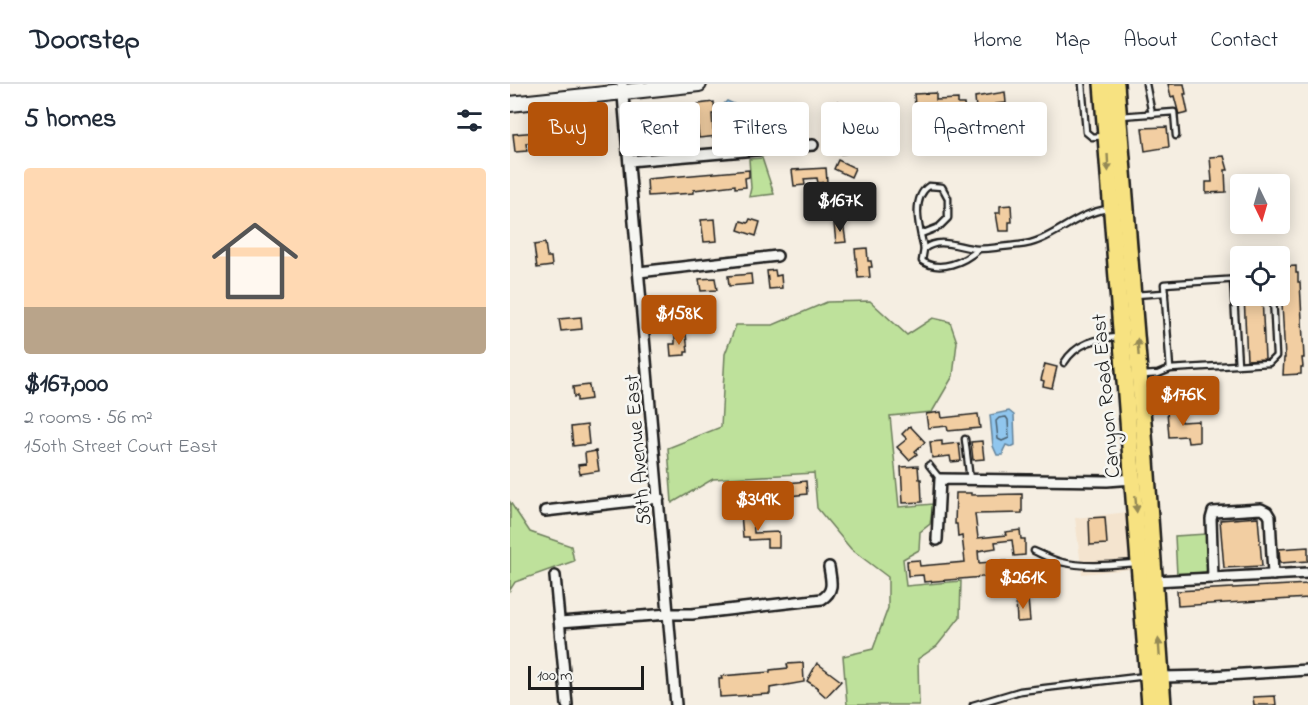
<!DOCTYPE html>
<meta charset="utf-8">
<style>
body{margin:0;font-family:"Indie Flower",sans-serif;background:#f2f2f3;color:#1f2937;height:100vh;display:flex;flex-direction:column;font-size:22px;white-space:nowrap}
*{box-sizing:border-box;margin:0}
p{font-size:20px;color:#747a83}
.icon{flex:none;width:33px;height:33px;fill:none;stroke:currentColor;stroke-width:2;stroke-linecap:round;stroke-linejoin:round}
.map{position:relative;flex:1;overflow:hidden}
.sheet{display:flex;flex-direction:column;background:#fff;width:510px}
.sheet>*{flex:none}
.hud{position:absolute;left:18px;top:18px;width:570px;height:54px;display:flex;gap:12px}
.needle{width:39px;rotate:175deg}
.tools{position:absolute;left:720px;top:90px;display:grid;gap:12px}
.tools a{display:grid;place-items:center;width:60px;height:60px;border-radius:6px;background:#fff;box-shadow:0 3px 15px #0003;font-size:30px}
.scale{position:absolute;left:18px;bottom:15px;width:116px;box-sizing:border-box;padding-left:6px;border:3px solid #1c1c1c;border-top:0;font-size:16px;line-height:21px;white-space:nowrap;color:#1c1c1c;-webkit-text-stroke:4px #f6f6f2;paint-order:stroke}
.price{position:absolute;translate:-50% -51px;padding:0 14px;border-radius:6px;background:#b45309;color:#fff;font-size:20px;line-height:39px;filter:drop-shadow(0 2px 3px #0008)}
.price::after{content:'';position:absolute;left:50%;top:36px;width:18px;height:14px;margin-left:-9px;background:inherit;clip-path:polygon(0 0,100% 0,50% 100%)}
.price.on{background:#222;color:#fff}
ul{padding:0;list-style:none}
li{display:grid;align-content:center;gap:12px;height:318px;padding:0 24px}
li+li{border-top:2px solid #e0e1e3}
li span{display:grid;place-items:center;height:186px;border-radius:6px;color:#555}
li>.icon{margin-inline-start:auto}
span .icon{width:108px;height:108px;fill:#fffc;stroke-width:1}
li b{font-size:26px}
h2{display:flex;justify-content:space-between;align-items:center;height:72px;padding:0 24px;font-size:26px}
.tag{padding:0 21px;border-radius:6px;background:#fff;box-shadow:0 3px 15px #0003;font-size:21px;line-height:54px}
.tag.on{background:#b45309;color:#fff}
header{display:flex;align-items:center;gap:36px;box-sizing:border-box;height:84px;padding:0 30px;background:#fff;border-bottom:2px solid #e0e1e3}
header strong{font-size:28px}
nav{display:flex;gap:33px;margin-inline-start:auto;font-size:21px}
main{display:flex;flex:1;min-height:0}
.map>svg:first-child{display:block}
</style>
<header>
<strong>Doorstep</strong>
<nav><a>Home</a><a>Map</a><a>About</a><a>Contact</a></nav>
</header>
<main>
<section class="sheet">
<h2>5 homes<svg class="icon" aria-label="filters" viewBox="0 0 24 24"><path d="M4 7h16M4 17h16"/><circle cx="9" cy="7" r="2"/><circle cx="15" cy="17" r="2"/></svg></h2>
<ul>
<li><span style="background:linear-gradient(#ffd9b3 75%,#b9a48a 0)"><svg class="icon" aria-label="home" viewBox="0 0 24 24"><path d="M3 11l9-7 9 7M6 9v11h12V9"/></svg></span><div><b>$167,000</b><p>2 rooms · 56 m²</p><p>150th Street Court East</p></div></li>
</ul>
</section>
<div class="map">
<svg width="798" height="621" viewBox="0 0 798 621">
<rect width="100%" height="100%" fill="#f5eee2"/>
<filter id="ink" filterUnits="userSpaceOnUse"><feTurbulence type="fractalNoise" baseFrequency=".0167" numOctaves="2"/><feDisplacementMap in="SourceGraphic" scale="12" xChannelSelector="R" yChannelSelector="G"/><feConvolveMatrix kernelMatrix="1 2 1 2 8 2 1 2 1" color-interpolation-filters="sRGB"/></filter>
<g filter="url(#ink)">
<path fill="#f4e4cf" d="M618,428L621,485L572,490L565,434Z"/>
<g fill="#bee19b" stroke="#6d7e5c" stroke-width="1.5">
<path d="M252,74L264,110L239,113L241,104L239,75Z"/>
<path d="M360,217L397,251L423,234L440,238L447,258L443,292L422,328L380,332L389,423L423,420L420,440L410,448L409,466L393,475L396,502L451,497L450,533L427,562L408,575L409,621H337L333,572L363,565L378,524V493L341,465L307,424L304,389L203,395L162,419L158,364L211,343L215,270L226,241H263L317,218Z"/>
<path d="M0,418L20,448L61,462L64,477L5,498L0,506Z"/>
<path d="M696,450L698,483L696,488L667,491L665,452Z"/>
</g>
<g fill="#90c6ee" stroke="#62829a" stroke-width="1.5">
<path d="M217,17L224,20L236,49L234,54L229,55L224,47L215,43L213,21Z"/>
<path d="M499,327L504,331L505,361L501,363L496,361L493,367V371H487L483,362L480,331Z"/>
</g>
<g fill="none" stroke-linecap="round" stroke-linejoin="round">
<path stroke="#4a6070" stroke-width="1.5" d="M489,334L496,333L498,336L499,354L492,357L488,355L486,337Z"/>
</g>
<g fill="#f2cea2" stroke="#1c1c1c" stroke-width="1.5">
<path d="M658,0H674L676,10H674L678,29L669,31L664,12L661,13Z"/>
<path d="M495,8L496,19L485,20L486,23L466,25L465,13Z"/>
<path d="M426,9V16L448,15V20H454L455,29L449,30L450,34L418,36L416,20L405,21L404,10Z"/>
<path d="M328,17L335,23L322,37L315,31Z"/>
<path d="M204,18L205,30H202L203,45L207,44L208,52L189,54L186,26H189L188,20Z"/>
<path d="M172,23L177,54L133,57V51H136L135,38H131L130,27L146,25L150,49L161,48L158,24Z"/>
<path d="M488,37L490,53L479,54L478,50L471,51L470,39Z"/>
<path d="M338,38L342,57H346L348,68L331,70L324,41Z"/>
<path d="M657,43L659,63L635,67L632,44Z"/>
<path d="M29,48L30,58L16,59L17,67L5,68L3,50Z"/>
<path d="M714,72L718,86H715L716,108L696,109V98H702L700,73Z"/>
<path d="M328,76L345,84L341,93L324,85Z"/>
<path d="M316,84L317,98L308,99L307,94L294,95L295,101L284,102L282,86Z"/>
<path d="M239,86V93L235,94L236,103L225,104V101L184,106V109L138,112L137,95Z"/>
<path d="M501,121L502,138H499V147H489L486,129H490V122Z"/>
<path d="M205,135L207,157L194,158L191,136Z"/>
<path d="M240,135L250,138L246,152L228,146L231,137L238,139Z"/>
<path d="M333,138L336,158L326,159L324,140Z"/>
<path d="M35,159L37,173H41L42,182L27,184L24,161Z"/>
<path d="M357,164L358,177H361L362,183H359L360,193L348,194L345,165Z"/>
<path d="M786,182V189H788V198H790L794,274H792L793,283H791V290L773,291L774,274H775L770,183Z"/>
<path d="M265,186L266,192L271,191L272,204L259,205L257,187Z"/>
<path d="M241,190L242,200L219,202L218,192Z"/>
<path d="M205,194L207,206L191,207L189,195Z"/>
<path d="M734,212H752L755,275L737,276Z"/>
<path d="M71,233L72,245L51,247L49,235Z"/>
<path d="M176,250L178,268H175V271L161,272L160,260H165V252Z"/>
<path d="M535,280L547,283L542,304L533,302L534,297L531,296Z"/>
<path d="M79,301L81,315L67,317V312L64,313L63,303Z"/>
<path d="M670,326L671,338L689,337V358L678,359L677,352L659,353L657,327Z"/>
<path d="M431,328L432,334L468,330L470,344L438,347L437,342L418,344L416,330Z"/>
<path d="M77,341L79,360L63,362L61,343Z"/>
<path d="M400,342L415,358L405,367L407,370L399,376L387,363L397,355L392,350Z"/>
<path d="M432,357V361L449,359L451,377L441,378L440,372L422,374L420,358Z"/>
<path d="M472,357L474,375L463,376L461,358Z"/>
<path d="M86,367L89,387L70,390L68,381L76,380L75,369Z"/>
<path d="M408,382L409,395H411L412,418L393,419L391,383Z"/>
<path d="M296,397L297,410L279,412L278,399Z"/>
<path d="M446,409H461V411L512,410V429L465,430L468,454L496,451L495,448L510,446L511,455H515V471L504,472L502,456L485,458L486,464L468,467L469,479L496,477L497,491L414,498L413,491L398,492L397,477L409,476L410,482L455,478L452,452L448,453L447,440H445Z"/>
<path d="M243,429L244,449L269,448V463H257V455L239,456V453H233L231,430Z"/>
<path d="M595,433L597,460L580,461L579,434Z"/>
<path d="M748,433L752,482L714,484L710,436Z"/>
<path d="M798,463V477L770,479L769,465Z"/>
<path d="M798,500V514L668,522L667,507Z"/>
<path d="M506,515H518L520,537L507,538Z"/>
<path d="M293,579L294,598L260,604V610L210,613L209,595H212L211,592L260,588V586L278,584L277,580Z"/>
<path d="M307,579L331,597L316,613L307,605L308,604L297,597Z"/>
<path d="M765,612L766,621H744L743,613Z"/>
</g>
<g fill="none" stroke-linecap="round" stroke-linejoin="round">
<defs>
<g id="lane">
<path d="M572,0L576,48L582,53L595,52"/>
<path d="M636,0L642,30"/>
<path d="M611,32L664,28L666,52"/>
<path d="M182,39L185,71"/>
<path d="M411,150L429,143L438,134V114L432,103L419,102C400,114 410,147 414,165"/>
<path d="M469,165C454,178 430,189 412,177L414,165C430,152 449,164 468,165C481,165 496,162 509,161C541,159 564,129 598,125"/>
<path d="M723,196L728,281"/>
<path d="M624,211L655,209"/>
<path d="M554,279C566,259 587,254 609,253"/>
<path d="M660,285L654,200L730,195"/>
<path d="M633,291L648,290L660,285L759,279L766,272L763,212"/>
<path d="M455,355L460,396"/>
<path d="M419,381L430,395"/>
<path d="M524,467C533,471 542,476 551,478C575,484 601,481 625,479"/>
<path d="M463,621L510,607L636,592"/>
</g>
<g id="street">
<path d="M112,0L166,621"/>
<path d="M119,77L303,61"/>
<path d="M129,188L267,172"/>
<path d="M35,427L149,414"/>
<path d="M427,456L430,395L597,397L623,395"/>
<path d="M45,492L57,621"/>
<path d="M703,494L701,435L703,428L751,425L757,428L760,433L763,491"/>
<path d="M644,497L798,489"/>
<path d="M50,538L159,530H182L312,515C325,507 321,496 319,483"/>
<path d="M651,593L701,592L798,586"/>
</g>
<path id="secondary" d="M0,20L189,0"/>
<g id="primary">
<path d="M592,0L640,621"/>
<path d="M606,0L636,376L653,621"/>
</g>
</defs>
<use href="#lane" stroke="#1c1c1c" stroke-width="9"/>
<use href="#street" stroke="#1c1c1c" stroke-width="14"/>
<use href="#secondary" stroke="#1c1c1c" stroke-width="18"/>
<use href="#primary" stroke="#1c1c1c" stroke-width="20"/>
<use href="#lane" stroke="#f6f6f2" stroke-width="4.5"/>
<use href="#street" stroke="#f6f6f2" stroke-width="9"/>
<use href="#secondary" stroke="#f6f6f2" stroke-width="14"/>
<use href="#primary" stroke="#f7e281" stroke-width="15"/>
</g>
<defs><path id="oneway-solid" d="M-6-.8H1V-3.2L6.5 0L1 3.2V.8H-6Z" transform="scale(1.5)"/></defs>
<g fill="#948954">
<use href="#oneway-solid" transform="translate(598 79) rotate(87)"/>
<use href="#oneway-solid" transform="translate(628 263) rotate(-94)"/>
<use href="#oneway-solid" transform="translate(626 420) rotate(85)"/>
<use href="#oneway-solid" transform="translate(649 563) rotate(-94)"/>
</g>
</g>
<g text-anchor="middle" stroke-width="5" stroke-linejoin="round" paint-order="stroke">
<g font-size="21" fill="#1c1c1c" stroke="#f6f6f2">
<text transform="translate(595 312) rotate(-95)" y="7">Canyon Road East</text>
<text transform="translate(127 366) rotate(-95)" y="7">58th Avenue East</text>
</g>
</g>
</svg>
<div class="tools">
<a><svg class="needle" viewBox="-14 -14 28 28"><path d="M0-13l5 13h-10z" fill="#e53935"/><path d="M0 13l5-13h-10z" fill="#747a83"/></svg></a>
<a><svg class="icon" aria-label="locate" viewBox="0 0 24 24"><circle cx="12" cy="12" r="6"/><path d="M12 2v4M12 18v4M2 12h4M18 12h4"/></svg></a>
</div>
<div class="scale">100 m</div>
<b class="price on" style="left:330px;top:149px">$167K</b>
<b class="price" style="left:169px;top:262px">$158K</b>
<b class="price" style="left:673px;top:343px">$176K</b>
<b class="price" style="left:248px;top:448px">$349K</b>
<b class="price" style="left:513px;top:526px">$261K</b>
<div class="hud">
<a class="tag on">Buy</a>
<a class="tag">Rent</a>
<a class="tag">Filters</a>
<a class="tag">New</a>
<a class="tag">Apartment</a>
</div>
</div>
</main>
